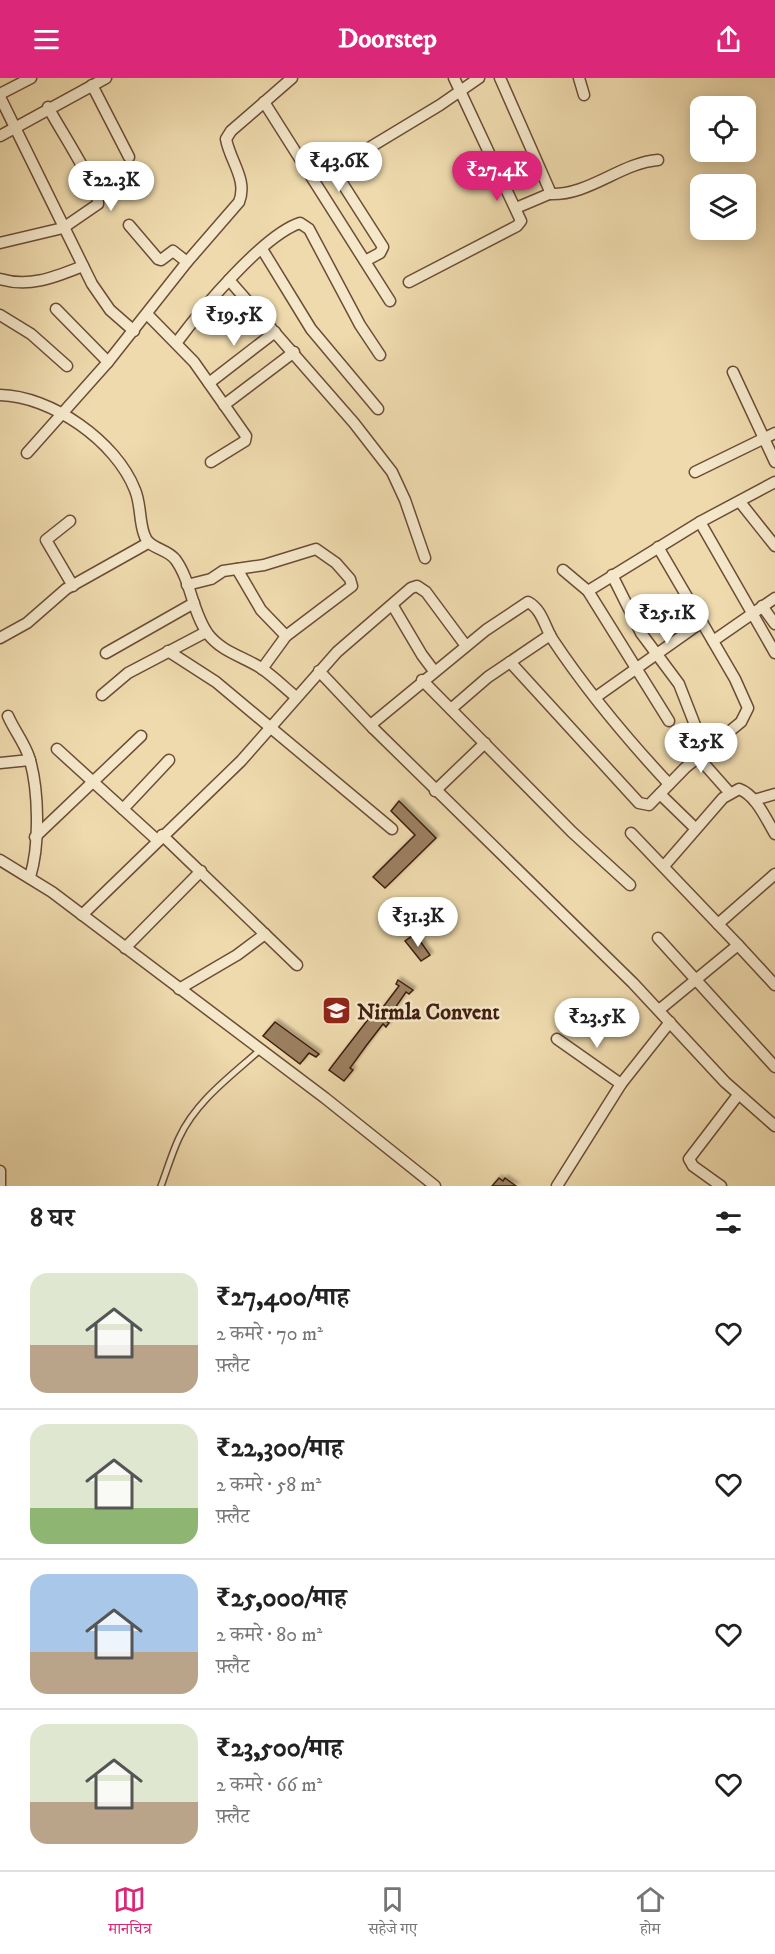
<!DOCTYPE html>
<html lang="hi">
<meta charset="utf-8">
<style>
body{margin:0;font-family:"IM FELL DW Pica","Noto Serif Devanagari",serif;background:#f2f2f2;color:#222;height:100vh;display:flex;flex-direction:column;font-size:22px;white-space:nowrap}
*{box-sizing:border-box;margin:0}
p{font-size:20px;color:#767676}
.icon{flex:none;width:33px;height:33px;fill:none;stroke:currentColor;stroke-width:2;stroke-linecap:round;stroke-linejoin:round}
.map{position:relative;height:1108px;overflow:hidden}
.drawer{display:flex;flex-direction:column;background:#fff;flex:1}
.drawer>*{flex:none}
.fabs{position:absolute;left:690px;top:18px;display:grid;gap:12px}
.fabs a{display:grid;place-items:center;width:66px;height:66px;border-radius:12px;background:#fff;box-shadow:0 3px 15px #0003;font-size:30px}
.price{position:absolute;translate:-50% -51px;padding:0 14px;border-radius:21px;background:#fff;color:#222;font-size:20px;line-height:39px;filter:drop-shadow(0 2px 3px #0008)}
.price::after{content:'';position:absolute;left:50%;top:36px;width:18px;height:14px;margin-left:-9px;background:inherit;clip-path:polygon(0 0,100% 0,50% 100%)}
.price.selected{background:#db2777;color:#fff}
ul{padding:0;list-style:none}
li{display:flex;align-items:center;gap:18px;height:150px;padding:0 30px}
li+li{border-top:2px solid #e0e0e0}
li span{display:grid;place-items:center;flex:none;width:168px;height:120px;border-radius:18px;color:#555}
li>.icon{margin-inline-start:auto}
span .icon{width:72px;height:72px;fill:#fffc;stroke-width:1}
li b{font-size:26px}
h2{display:flex;justify-content:space-between;align-items:center;height:72px;padding:0 30px;font-size:26px}
header{display:flex;justify-content:space-between;align-items:center;height:78px;padding:0 30px;background:#db2777;color:#fff;font-size:27px;font-weight:700}
.menu{display:flex;justify-content:space-around;align-items:center;height:84px;border-top:2px solid #e0e0e0;background:#fff;font-size:16px;color:#767676}
.menu a{display:grid;justify-items:center;gap:3px}
.menu .selected{color:#db2777}
.map>svg:first-child{display:block}
</style>
<header><svg class="icon" aria-label="menu" viewBox="0 0 24 24"><path d="M4 6h16M4 12h16M4 18h16"/></svg>Doorstep<svg class="icon" aria-label="share" viewBox="0 0 24 24"><path d="M12 15V3M7 8l5-5 5 5M5 13v7h14v-7"/></svg></header>
<div class="map">
<svg width="775" height="1108" viewBox="0 0 775 1108">
<defs>
<filter id="shadow"><feDropShadow dx="3" dy="-3" stdDeviation="1.5" flood-color="#0004"/></filter>
</defs>
<rect width="100%" height="100%" fill="#eedaad"/>
<filter id="stains"><feTurbulence type="fractalNoise" baseFrequency=".00333" numOctaves="4"/><feColorMatrix values="0 0 0 0 .2 0 0 0 0 .09 0 0 0 0 .02 0 0 0 .5 -.17"/></filter>
<radialGradient id="worn" r=".72"><stop offset=".6" stop-color="#630" stop-opacity="0"/><stop offset="1" stop-color="#630" stop-opacity=".3"/></radialGradient>
<g fill="#9b8061" stroke="#411e0f" stroke-width="1.5" filter="url(#shadow)">
<path d="M399,723L436,760L385,810L373,799L415,757L391,733Z"/>
<path d="M415,856L430,877L421,883L405,863Z"/>
<path d="M398,902L413,912L409,916L406,914L386,943L389,945L386,949L383,946L366,968L350,990L353,992L344,1003L329,992L373,935L377,937L399,908L396,906Z"/>
<path d="M275,944L319,976L316,979L309,975L300,986L263,958Z"/>
<path d="M499,1100L503,1103L505,1100L516,1108H492Z"/>
</g>
<g fill="none" stroke-linecap="round" stroke-linejoin="round">
<defs>
<path id="lane" d="M161,1108C167,1092 172,1075 179,1060C196,1023 231,998 260,972"/>
<g id="street">
<path d="M500,0L549,111V116L516,130"/>
<path d="M579,0L584,17"/>
<path d="M92,7L129,79"/>
<path d="M0,16L31,0"/>
<path d="M0,19L92,206L110,232L134,253"/>
<path d="M264,24L390,223"/>
<path d="M0,58L106,0"/>
<path d="M549,116C589,118 620,85 658,82"/>
<path d="M129,147L158,181L161,182L173,173L187,184"/>
<path d="M0,165L63,150L98,126C100,112 57,47 48,29"/>
<path d="M262,171L311,251L378,331"/>
<path d="M365,183L380,175L383,169L337,97L339,88L440,27L479,0"/>
<path d="M0,201C30,210 55,199 83,188"/>
<path d="M229,202L354,345L392,394L405,422L425,480"/>
<path d="M409,204L517,148L521,143L454,0"/>
<path d="M56,231L108,284"/>
<path d="M147,236L194,284L246,358L245,363L211,384"/>
<path d="M0,237L31,256L67,288"/>
<path d="M177,264C201,232 263,157 300,145L309,151L360,247L380,277"/>
<path d="M733,294L775,384"/>
<path d="M209,305L275,254"/>
<path d="M0,317C51,318 116,363 135,412C141,426 139,442 144,456C148,471 166,470 175,481C191,502 192,534 208,556C222,574 242,578 261,590C273,598 284,609 296,619"/>
<path d="M224,327L294,274"/>
<path d="M27,375L108,284L187,184L239,124C248,102 230,83 226,61L231,53L292,0"/>
<path d="M695,394L775,355"/>
<path d="M740,424L775,468"/>
<path d="M70,443L46,462L73,508"/>
<path d="M700,444L775,575"/>
<path d="M237,491L261,532L286,558"/>
<path d="M563,492L588,513L669,643"/>
<path d="M612,497L641,555L679,606L695,647"/>
<path d="M187,507L211,501L223,493L264,487L316,471L336,485L350,501L352,508L286,558L262,591"/>
<path d="M588,513L700,444L775,404"/>
<path d="M393,528L422,577L434,593"/>
<path d="M762,528L775,546"/>
<path d="M0,560L27,545L66,511L148,465"/>
<path d="M713,563L775,520"/>
<path d="M168,573L216,604L392,751"/>
<path d="M106,575L194,525"/>
<path d="M510,584L639,725L649,727L685,690L741,644L748,630L735,601L658,469"/>
<path d="M319,593L373,650"/>
<path d="M422,602L572,754L630,807"/>
<path d="M102,617L128,595L206,554"/>
<path d="M596,619L702,544"/>
<path d="M451,631L488,599L550,557"/>
<path d="M8,638C14,652 24,664 29,679C39,711 40,767 30,799"/>
<path d="M57,671L157,762"/>
<path d="M698,679L729,714"/>
<path d="M0,685L30,682"/>
<path d="M669,706C628,662 587,613 553,562C545,550 542,531 528,524L486,552L373,645V650L633,905L725,1004L775,1048"/>
<path d="M435,713L485,665"/>
<path d="M660,716L695,750"/>
<path d="M754,722L775,716"/>
<path d="M123,731L169,682"/>
<path d="M631,755L718,846L775,796"/>
<path d="M162,757L297,887"/>
<path d="M35,759L141,658"/>
<path d="M0,782L52,814L325,1020L435,1108"/>
<path d="M664,788L723,720L739,711C756,717 766,741 775,756"/>
<path d="M82,837L241,683L337,574L411,510L417,508L426,514L466,568"/>
<path d="M658,860L775,989"/>
<path d="M738,867L775,907"/>
<path d="M125,870L201,793"/>
<path d="M179,911L237,877L265,856"/>
<path d="M659,932L738,867L718,846"/>
<path d="M557,961L621,1006"/>
<path d="M0,1093V1108"/>
<path d="M557,1108L621,1006L670,944"/>
<path d="M721,1108L693,1088L689,1081L738,1017"/>
</g>
</defs>
<use href="#lane" stroke="#6c4d36" stroke-width="8"/>
<use href="#street" stroke="#6c4d36" stroke-width="13"/>
<use href="#lane" stroke="#f4e7ca" stroke-width="5"/>
<use href="#street" stroke="#f4e7ca" stroke-width="10"/>
</g>
<defs>
<symbol id="school-square" viewBox="-11 -11 22 22"><rect x="-9" y="-9" width="18" height="18" rx="4" fill="#8f2418" stroke="#f4e7ca"/><path d="M0-5L7-2L0 1L-7-2ZM-4 1L0 2.5L4 1V4Q0 6-4 4Z" fill="#fff"/></symbol>
</defs>
<g fill-rule="evenodd">
<use href="#school-square" x="320" y="916" width="33" height="33"/>
</g>
<g text-anchor="middle" stroke-width="5" stroke-linejoin="round" paint-order="stroke">
<g font-size="22" font-weight="bold" fill="#411e0f" stroke="#f4e7ca" text-anchor="start">
<text x="357" y="941">Nirmla Convent</text>
</g>
</g>
<rect width="100%" height="100%" filter="url(#stains)"/>
<rect width="100%" height="100%" fill="url(#worn)"/>
</svg>
<div class="fabs">
<a><svg class="icon" aria-label="locate" viewBox="0 0 24 24"><circle cx="12" cy="12" r="6"/><path d="M12 2v4M12 18v4M2 12h4M18 12h4"/></svg></a>
<a><svg class="icon" aria-label="layers" viewBox="0 0 24 24"><path d="M12 4l9 5-9 5-9-5zM3 14l9 5 9-5"/></svg></a>
</div>
<b class="price" style="left:339px;top:115px">₹43.6K</b>
<b class="price selected" style="left:497px;top:124px">₹27.4K</b>
<b class="price" style="left:111px;top:134px">₹22.3K</b>
<b class="price" style="left:234px;top:269px">₹19.5K</b>
<b class="price" style="left:667px;top:567px">₹25.1K</b>
<b class="price" style="left:701px;top:696px">₹25K</b>
<b class="price" style="left:418px;top:870px">₹31.3K</b>
<b class="price" style="left:597px;top:971px">₹23.5K</b>
</div>
<section class="drawer">
<h2>8 घर<svg class="icon" aria-label="filters" viewBox="0 0 24 24"><path d="M4 7h16M4 17h16"/><circle cx="9" cy="7" r="2"/><circle cx="15" cy="17" r="2"/></svg></h2>
<ul>
<li><span style="background:linear-gradient(#dfe7d0 60%,#b9a48a 0)"><svg class="icon" aria-label="home" viewBox="0 0 24 24"><path d="M3 11l9-7 9 7M6 9v11h12V9"/></svg></span><div><b>₹27,400/माह</b><p>2 कमरे · 70 m²</p><p>फ़्लैट</p></div><svg class="icon" aria-label="heart" viewBox="0 0 24 24"><path d="M12 20l-8-8c-3-5 5-10 8-4 3-6 11-1 8 4z"/></svg></li>
<li><span style="background:linear-gradient(#dfe7d0 70%,#8fb573 0)"><svg class="icon" aria-label="home" viewBox="0 0 24 24"><path d="M3 11l9-7 9 7M6 9v11h12V9"/></svg></span><div><b>₹22,300/माह</b><p>2 कमरे · 58 m²</p><p>फ़्लैट</p></div><svg class="icon" aria-label="heart" viewBox="0 0 24 24"><path d="M12 20l-8-8c-3-5 5-10 8-4 3-6 11-1 8 4z"/></svg></li>
<li><span style="background:linear-gradient(#a9c7e8 65%,#b9a48a 0)"><svg class="icon" aria-label="home" viewBox="0 0 24 24"><path d="M3 11l9-7 9 7M6 9v11h12V9"/></svg></span><div><b>₹25,000/माह</b><p>2 कमरे · 80 m²</p><p>फ़्लैट</p></div><svg class="icon" aria-label="heart" viewBox="0 0 24 24"><path d="M12 20l-8-8c-3-5 5-10 8-4 3-6 11-1 8 4z"/></svg></li>
<li><span style="background:linear-gradient(#dfe7d0 65%,#b9a48a 0)"><svg class="icon" aria-label="home" viewBox="0 0 24 24"><path d="M3 11l9-7 9 7M6 9v11h12V9"/></svg></span><div><b>₹23,500/माह</b><p>2 कमरे · 66 m²</p><p>फ़्लैट</p></div><svg class="icon" aria-label="heart" viewBox="0 0 24 24"><path d="M12 20l-8-8c-3-5 5-10 8-4 3-6 11-1 8 4z"/></svg></li>
</ul>
</section>
<nav class="menu">
<a class="selected"><svg class="icon" aria-label="map" viewBox="0 0 24 24"><path d="M3 6l6-2 6 2 6-2v14l-6 2-6-2-6 2zM9 4v14M15 6v14"/></svg>मानचित्र</a>
<a><svg class="icon" aria-label="saved" viewBox="0 0 24 24"><path d="M7 4h10v16l-5-4-5 4z"/></svg>सहेजे गए</a>
<a><svg class="icon" aria-label="home" viewBox="0 0 24 24"><path d="M3 11l9-7 9 7M6 9v11h12V9"/></svg>होम</a>
</nav>
